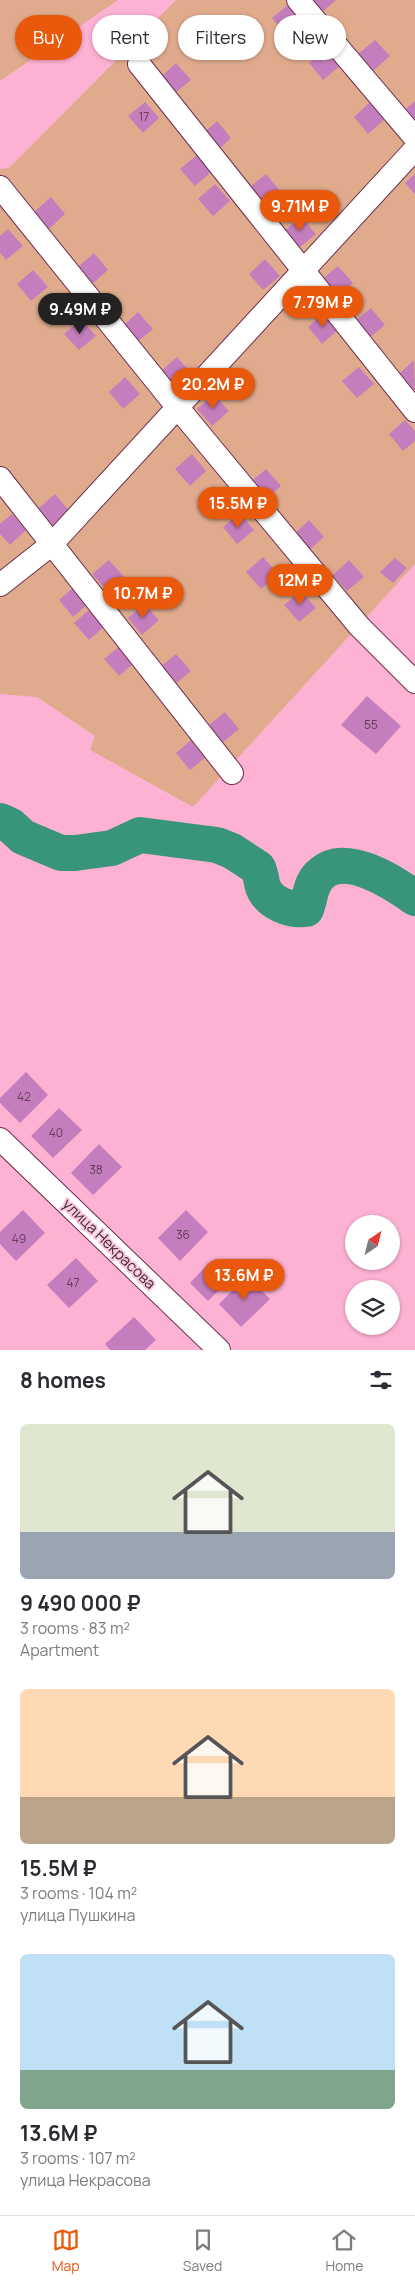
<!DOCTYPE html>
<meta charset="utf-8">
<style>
body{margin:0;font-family:Manrope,sans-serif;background:#f7f7f7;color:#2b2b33;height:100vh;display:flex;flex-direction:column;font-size:19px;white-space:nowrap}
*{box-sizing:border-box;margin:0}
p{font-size:16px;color:#7c7c81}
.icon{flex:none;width:28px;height:28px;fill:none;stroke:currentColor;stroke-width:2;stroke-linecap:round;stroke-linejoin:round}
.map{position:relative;height:1350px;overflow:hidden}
.panel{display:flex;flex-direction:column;background:#fff;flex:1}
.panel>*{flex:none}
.top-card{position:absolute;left:15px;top:15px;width:385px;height:45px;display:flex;gap:10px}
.needle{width:32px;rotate:35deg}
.buttons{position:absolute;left:345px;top:1215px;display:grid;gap:10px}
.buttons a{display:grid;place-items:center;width:55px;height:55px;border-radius:50%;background:#fff;box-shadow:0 1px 4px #0004;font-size:25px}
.price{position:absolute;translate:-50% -42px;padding:0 11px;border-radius:18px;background:#ea580c;color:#fff;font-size:16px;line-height:32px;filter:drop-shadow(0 1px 2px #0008)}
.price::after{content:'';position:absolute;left:50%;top:30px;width:15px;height:11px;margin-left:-8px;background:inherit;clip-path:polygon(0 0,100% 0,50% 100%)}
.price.on{background:#222;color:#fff}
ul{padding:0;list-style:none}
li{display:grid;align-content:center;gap:10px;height:265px;padding:0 20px}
li span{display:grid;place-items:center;height:155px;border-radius:8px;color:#555}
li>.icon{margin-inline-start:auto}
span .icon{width:90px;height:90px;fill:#fffc;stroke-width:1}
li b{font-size:21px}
h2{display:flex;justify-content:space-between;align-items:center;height:60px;padding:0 20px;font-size:21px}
.tag{padding:0 18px;border-radius:22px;background:#fff;box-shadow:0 1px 4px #0004;font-size:18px;line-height:45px}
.tag.on{background:#ea580c;color:#fff}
.dock{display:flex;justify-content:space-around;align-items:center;height:70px;border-top:1px solid #e1e1e2;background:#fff;font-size:14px;color:#7c7c81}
.dock a{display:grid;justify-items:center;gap:2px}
.dock .on{color:#ea580c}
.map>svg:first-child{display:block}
</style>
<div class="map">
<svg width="415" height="1350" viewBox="0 0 415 1350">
<rect width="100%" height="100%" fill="#fdb1d3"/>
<g fill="#e0ab8d">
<path d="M0,0H118L0,81Z"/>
<path d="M176,0H415V564L193,807L90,750L95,736L37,697L0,694V169L9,168Z"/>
</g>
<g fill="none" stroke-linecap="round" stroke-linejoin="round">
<path stroke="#39957a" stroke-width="36" d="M0,821L11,826L23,837L61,853H75L112,848L140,835L217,845L232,851L258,868C261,874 261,881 263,887C269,903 290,911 306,909C311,896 310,883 321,874C345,851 393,882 415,898"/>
</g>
<g fill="#c57ebd">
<path d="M309,0H336L321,13Z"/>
<path d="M289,4L303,21L286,35L272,18Z"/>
<path d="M375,40L390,56L373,71L358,54Z"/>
<path d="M325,49L340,66L323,80L309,63Z"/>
<path d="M176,63L191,80L174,94L160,78Z"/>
<path d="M415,101V120L406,109Z"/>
<path d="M145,102L159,118L143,133L128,116Z"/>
<path d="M370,102L385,119L368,134L354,117Z"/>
<path d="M217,121L231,138L215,153L200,136Z"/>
<path d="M197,155L211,172L195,186L180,169Z"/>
<path d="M266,174L280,191L264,205L249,188Z"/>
<path d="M415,174V194L405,183Z"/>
<path d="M215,184L230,201L213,216L198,199Z"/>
<path d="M51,197L65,214L49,229L34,212Z"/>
<path d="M301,217L316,234L299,248L284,231Z"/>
<path d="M8,229L23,246L6,260L0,253V236Z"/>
<path d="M94,253L108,270L91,285L77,268Z"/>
<path d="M265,259L280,276L263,290L249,274Z"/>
<path d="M338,266L353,283L336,297L321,280Z"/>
<path d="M33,270L48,287L31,301L17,284Z"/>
<path d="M371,308L385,325L368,339L354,322Z"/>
<path d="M138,312L153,329L136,343L122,327Z"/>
<path d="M324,313L339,329L322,344L308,327Z"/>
<path d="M81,319L96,336L79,350L64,334Z"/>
<path d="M177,357L192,374L175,389L160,372Z"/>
<path d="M414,360L415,389L412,392L398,375Z"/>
<path d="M359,367L374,384L357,398L342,381Z"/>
<path d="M125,377L140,394L123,409L109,392Z"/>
<path d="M214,395L229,411L212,426L197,409Z"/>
<path d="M405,420L415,431V441L403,451L389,434Z"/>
<path d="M192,454L206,471L190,486L175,469Z"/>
<path d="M266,469L281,486L264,500L249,483Z"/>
<path d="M55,494L69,511L53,526L38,509Z"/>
<path d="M239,513L254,530L237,544L223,527Z"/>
<path d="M12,514L26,530L10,545L0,534V524Z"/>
<path d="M309,520L324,537L307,552L293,535Z"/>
<path d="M263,557L278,574L261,589L246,572Z"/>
<path d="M395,558L407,568L393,583L380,572Z"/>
<path d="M109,560L124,577L107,591L92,574Z"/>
<path d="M349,560L364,577L347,591L333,575Z"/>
<path d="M75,586L90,602L73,617L59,600Z"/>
<path d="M301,591L316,608L299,622L284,605Z"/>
<path d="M144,604L159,620L142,635L128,618Z"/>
<path d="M91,608L106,625L89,640L74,623Z"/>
<path d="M121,645L135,662L119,676L104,659Z"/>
<path d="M176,654L191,671L174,685L159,668Z"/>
<path d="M367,696L401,726L376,754L341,725Z"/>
<path d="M225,712L239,729L222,743L208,726Z"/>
<path d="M192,739L207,756L190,770L176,753Z"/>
<path d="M26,1072L48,1095L20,1123L0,1103V1098Z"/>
<path d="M59,1108L82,1130L53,1158L31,1136Z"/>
<path d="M99,1144L122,1167L93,1195L71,1173Z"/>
<path d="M23,1210L45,1233L16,1261L0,1244V1232Z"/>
<path d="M186,1210L208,1232L180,1261L158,1238Z"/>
<path d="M76,1258L98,1281L69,1308L47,1285Z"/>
<path d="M209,1263L228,1281L208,1301L190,1283Z"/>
<path d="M247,1276L270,1299L241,1327L219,1304Z"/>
<path d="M134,1317L156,1340L145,1350H110L105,1344Z"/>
</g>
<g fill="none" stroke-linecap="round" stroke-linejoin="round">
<defs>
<g id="minor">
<path d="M298,0L415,138"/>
<path d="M139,64L415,411"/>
<path d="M0,187L178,408L359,626L415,682"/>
<path d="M0,478L232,773"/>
<path d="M0,585L52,544L415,149"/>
<path d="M0,1139L219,1350"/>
</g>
</defs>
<use href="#minor" stroke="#6e2e4e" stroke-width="24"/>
<use href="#minor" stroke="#fff" stroke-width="22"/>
</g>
<g text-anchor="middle" stroke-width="4" stroke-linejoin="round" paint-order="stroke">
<g font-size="12" fill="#653d57">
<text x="144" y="121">17</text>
<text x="371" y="729">55</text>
<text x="24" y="1101">42</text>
<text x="56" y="1137">40</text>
<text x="96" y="1174">38</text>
<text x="183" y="1239">36</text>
<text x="19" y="1243">49</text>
<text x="73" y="1287">47</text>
</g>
<g font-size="15" fill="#452735" stroke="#f8c9dd">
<text transform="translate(109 1244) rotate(44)" y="5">улица Некрасова</text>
</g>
</g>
</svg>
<div class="buttons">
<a><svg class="needle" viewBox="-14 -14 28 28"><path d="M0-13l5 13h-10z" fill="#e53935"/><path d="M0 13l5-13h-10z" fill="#7c7c81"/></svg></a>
<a><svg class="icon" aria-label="layers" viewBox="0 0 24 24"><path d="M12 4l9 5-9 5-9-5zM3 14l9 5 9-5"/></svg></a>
</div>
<b class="price" style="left:300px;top:232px">9.71M ₽</b>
<b class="price" style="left:323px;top:328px">7.79M ₽</b>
<b class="price on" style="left:80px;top:335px">9.49M ₽</b>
<b class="price" style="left:213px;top:410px">20.2M ₽</b>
<b class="price" style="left:238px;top:529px">15.5M ₽</b>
<b class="price" style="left:300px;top:606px">12M ₽</b>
<b class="price" style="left:143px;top:619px">10.7M ₽</b>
<b class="price" style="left:244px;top:1301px">13.6M ₽</b>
<div class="top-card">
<a class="tag on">Buy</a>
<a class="tag">Rent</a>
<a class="tag">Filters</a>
<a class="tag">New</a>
</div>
</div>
<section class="panel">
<h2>8 homes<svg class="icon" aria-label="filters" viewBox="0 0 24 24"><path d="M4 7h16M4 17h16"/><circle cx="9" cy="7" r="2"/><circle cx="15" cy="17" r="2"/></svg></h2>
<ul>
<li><span style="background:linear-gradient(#dfe7d0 70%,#9aa5b1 0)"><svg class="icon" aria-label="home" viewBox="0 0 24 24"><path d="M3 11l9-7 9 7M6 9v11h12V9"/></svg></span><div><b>9 490 000 ₽</b><p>3 rooms · 83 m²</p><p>Apartment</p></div></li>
<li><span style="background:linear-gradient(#ffd9b3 70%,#b9a48a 0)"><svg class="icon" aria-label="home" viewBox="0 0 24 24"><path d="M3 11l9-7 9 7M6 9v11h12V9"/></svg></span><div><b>15.5M ₽</b><p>3 rooms · 104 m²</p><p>улица Пушкина</p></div></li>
<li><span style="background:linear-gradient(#bfe0f5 75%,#7fa58c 0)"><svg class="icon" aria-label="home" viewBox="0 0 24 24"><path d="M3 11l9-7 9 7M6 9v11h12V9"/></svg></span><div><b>13.6M ₽</b><p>3 rooms · 107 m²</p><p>улица Некрасова</p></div></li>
</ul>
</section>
<nav class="dock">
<a class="on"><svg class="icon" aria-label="map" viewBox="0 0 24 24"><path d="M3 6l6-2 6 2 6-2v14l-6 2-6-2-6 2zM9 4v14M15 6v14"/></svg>Map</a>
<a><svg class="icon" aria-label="saved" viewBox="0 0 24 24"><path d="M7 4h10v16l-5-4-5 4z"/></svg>Saved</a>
<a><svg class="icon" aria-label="home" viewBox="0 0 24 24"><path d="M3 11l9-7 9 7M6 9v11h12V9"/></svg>Home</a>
</nav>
